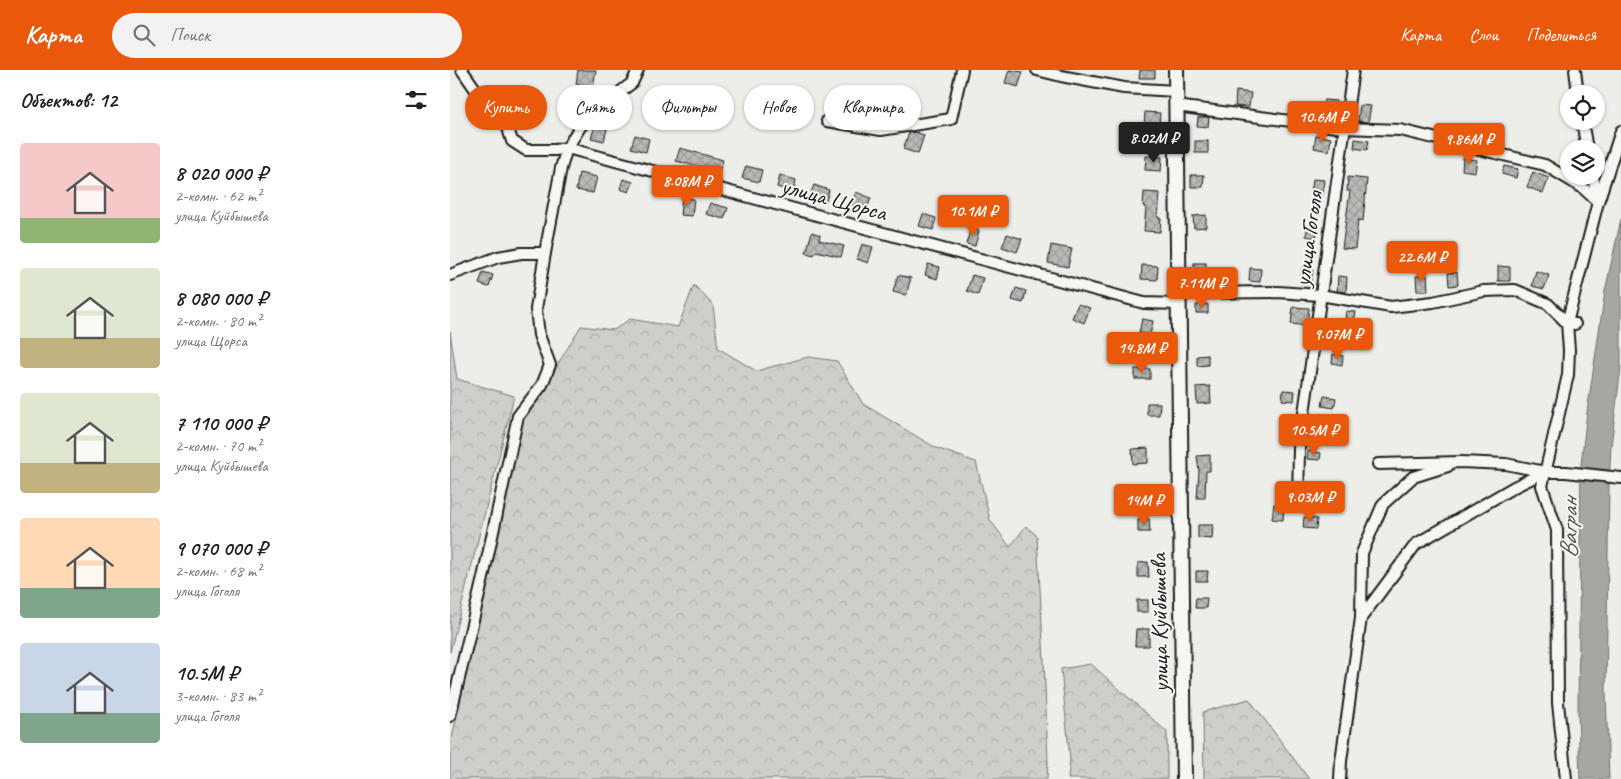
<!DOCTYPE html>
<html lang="ru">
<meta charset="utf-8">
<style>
body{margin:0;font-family:Caveat,sans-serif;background:#f2f2f2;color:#202124;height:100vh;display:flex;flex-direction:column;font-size:19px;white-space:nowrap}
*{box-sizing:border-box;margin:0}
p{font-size:16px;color:#757577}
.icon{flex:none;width:28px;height:28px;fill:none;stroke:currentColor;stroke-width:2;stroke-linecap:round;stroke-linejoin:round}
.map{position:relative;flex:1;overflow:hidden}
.panel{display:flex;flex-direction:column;background:#fff;width:450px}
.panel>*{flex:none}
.banner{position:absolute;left:15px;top:15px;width:475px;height:45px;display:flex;gap:10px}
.tools{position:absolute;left:1110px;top:15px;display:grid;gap:10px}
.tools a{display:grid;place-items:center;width:45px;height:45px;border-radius:50%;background:#fff;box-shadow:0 1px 4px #0004;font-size:25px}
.price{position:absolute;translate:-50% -42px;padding:0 11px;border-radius:5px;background:#ea580c;color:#fff;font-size:16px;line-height:32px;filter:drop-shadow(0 1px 2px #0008)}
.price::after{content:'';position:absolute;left:50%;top:30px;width:15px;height:11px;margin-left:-8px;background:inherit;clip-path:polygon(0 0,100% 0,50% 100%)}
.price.active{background:#222;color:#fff}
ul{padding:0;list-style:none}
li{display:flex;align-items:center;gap:15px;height:125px;padding:0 20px}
li span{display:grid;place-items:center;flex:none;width:140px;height:100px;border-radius:5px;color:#555}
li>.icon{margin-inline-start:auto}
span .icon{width:60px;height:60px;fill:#fffc;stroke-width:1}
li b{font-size:21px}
h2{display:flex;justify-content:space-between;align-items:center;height:60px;padding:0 20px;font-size:21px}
.pill{padding:0 18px;border-radius:22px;background:#fff;box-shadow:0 1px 4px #0004;font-size:18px;line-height:45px}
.pill.active{background:#ea580c;color:#fff}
header{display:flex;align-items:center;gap:30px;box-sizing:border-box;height:70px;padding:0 25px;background:#ea580c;color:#fff}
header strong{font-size:24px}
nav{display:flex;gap:28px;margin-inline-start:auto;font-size:18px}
.search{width:350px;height:45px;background:#f2f2f2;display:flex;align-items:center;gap:12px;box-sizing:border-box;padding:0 18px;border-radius:28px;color:#757577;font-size:19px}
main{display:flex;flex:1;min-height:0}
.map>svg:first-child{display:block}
</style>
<header>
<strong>Карта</strong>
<div class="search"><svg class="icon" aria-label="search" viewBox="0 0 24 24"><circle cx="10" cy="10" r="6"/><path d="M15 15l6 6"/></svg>Поиск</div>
<nav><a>Карта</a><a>Слои</a><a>Поделиться</a></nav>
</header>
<main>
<section class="panel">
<h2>Объектов: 12<svg class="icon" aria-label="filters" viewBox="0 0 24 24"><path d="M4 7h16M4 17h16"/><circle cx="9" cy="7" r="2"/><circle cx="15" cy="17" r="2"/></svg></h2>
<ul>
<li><span style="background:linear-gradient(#f6c9c9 75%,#8fb573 0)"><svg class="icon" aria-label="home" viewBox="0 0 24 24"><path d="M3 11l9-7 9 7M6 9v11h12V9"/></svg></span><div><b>8 020 000 ₽</b><p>2-комн. · 62 m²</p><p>улица Куйбышева</p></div></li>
<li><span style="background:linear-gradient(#dfe7d0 70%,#c2b280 0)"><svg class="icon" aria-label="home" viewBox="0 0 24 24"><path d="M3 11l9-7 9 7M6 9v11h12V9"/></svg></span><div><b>8 080 000 ₽</b><p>2-комн. · 80 m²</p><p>улица Щорса</p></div></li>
<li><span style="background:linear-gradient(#dfe7d0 70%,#c2b280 0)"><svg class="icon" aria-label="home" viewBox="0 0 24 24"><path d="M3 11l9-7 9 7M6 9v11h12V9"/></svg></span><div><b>7 110 000 ₽</b><p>2-комн. · 70 m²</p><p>улица Куйбышева</p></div></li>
<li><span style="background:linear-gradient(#ffd9b3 70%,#7fa58c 0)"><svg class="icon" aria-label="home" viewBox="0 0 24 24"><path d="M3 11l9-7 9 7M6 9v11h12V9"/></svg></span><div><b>9 070 000 ₽</b><p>2-комн. · 68 m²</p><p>улица Гоголя</p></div></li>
<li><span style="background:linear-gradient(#c9d6e8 70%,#7fa58c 0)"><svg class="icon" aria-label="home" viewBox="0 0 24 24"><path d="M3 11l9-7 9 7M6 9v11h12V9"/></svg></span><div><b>10.5M ₽</b><p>3-комн. · 83 m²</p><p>улица Гоголя</p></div></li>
</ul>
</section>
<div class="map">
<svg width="1171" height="709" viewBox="0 0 1171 709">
<defs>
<pattern id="forest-crowns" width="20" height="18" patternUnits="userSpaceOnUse" patternTransform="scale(1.25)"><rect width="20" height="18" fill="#cececb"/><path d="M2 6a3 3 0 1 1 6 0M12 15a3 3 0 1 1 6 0" fill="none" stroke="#b0b0ae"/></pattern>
<pattern id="building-cross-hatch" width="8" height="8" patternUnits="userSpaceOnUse" patternTransform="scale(1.25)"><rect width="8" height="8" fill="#b9b9b6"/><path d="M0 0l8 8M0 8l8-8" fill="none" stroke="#9e9e9c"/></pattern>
</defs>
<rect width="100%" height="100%" fill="#edede9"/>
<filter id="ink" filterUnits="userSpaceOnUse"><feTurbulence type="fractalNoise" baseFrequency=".02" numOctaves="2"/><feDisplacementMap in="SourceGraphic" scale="10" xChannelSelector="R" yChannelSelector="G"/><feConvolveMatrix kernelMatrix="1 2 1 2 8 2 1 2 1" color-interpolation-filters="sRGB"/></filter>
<g filter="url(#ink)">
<g fill="url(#forest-crowns)" stroke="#757574">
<path d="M244,215L263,235L268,278L306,301L358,287L387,291L413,334L486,378L526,392L540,450L560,477L576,456L587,466L594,591L598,692L597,709H0V677L76,327L89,325L131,256L164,260L180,249L228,257Z"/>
<path d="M0,261L7,309L64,326L0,582Z"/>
<path d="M641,594L717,662V709H618L620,690L611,599Z"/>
<path d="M799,629L859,709H754L753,642Z"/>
</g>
<path fill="#a6a6a3" stroke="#6f6f6d" d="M1171,149V297L1161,376L1159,416L1156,622L1159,709H1130L1128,640L1131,394L1137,342L1155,221Z"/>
<g fill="url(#building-cross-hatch)" stroke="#1c1c1c">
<path d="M128,0H146L143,17L126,14Z"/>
<path d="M559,0L573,2L568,17L555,13Z"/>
<path d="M690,0H705V8H689Z"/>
<path d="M786,21L801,23L799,37L785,36Z"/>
<path d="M874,30L886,31L884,48L872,47Z"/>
<path d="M910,35L921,36L918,52L908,51Z"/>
<path d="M695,42L710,43L709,57L694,56Z"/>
<path d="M748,47H759L758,57L747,56Z"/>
<path d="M145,56L157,59L154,71L141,68Z"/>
<path d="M465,62L474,65L468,84L453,79L459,63Z"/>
<path d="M185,65L199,69L196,82L181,78Z"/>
<path d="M866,65L881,68L879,81L864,78Z"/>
<path d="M905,69L919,71L917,80L904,78Z"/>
<rect x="745" y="71" width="13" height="12"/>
<path d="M230,78L273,90L269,102L226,91Z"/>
<path d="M696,86L712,87L711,101L695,100Z"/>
<path d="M1013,88L1027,90L1025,102L1012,100Z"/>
<path d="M296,96L312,100L309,112L292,108Z"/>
<path d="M1054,96L1068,99L1066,108L1052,104Z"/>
<path d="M1083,102L1099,108L1093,123L1077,117Z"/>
<path d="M129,103L147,107L143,123L126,120Z"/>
<path d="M330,105L346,110L343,122L327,117Z"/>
<path d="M741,105H754L753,117H741Z"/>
<path d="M898,107L917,109L913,151L908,150L905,179L892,178L900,121H897Z"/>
<path d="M173,109L183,112L179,122L170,119Z"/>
<path d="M863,109L874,110L872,125L861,124Z"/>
<path d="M364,115L379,120L376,131L360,126Z"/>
<path d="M406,122L421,128L416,141L401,135Z"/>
<path d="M694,122L710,123L708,148H711L710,162L694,161L696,137L693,136Z"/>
<path d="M232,128L244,129L242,146L230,145Z"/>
<path d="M260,133L278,138L274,149L256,144Z"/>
<path d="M473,144L486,148L483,160L469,156Z"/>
<path d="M756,145V157L744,158L743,146Z"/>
<path d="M858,155L868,157L866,168L856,166Z"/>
<path d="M521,158L529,161L525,176L516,174Z"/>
<path d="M362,162L370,165L369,170L394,176L391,187L366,181L364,185L356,183Z"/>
<path d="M557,164L572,169L567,182L552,177Z"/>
<path d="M412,174L423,177L418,193L407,189Z"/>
<path d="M601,175L622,179L618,197L598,193Z"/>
<rect x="744" y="193" width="12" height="10"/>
<path d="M478,194L490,197L487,209L475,205Z"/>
<path d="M692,195L708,196L707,210L691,209Z"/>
<path d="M1048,196L1060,197V211H1048Z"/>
<path d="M800,198L811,199L810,212L799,211Z"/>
<path d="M852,198L863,200L860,215L850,213Z"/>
<path d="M1086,201L1099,205L1094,219L1082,216Z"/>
<path d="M33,202L43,205L39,217L29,214Z"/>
<path d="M1007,202L1008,215L999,216L998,203Z"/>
<path d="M448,205L461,208L456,225L443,222Z"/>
<path d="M522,205L533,208L528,225L517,221Z"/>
<path d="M977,205L978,221H967L966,206Z"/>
<path d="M888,206L897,207L896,222L887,221Z"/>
<path d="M566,218L576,221L573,233L562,230Z"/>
<path d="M628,234L640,238L634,253L622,248Z"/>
<path d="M758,234V243H746V235Z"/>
<path d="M843,237L859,238L857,256L841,254Z"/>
<path d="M896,241L906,242L904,251L895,250Z"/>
<path d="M692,249L703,251L700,265L689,263Z"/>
<path d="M883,284L893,286L892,295L882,293Z"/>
<path d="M758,285V295L747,296V286Z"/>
<rect x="685" y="299" width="15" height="10"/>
<path d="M760,316L761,333L747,334L746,317Z"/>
<path d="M833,320L845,321L844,331L832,330Z"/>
<path d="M874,326L886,328L884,338L872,336Z"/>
<path d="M697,333H710L709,345H697Z"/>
<path d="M870,356L880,357L879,366L869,365Z"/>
<path d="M698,378V393L683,394L682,379Z"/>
<path d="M858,381L871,383L870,390L857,389Z"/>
<path d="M760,385V401H756L755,428H747L749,401L747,386Z"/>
<path d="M697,418L698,433L685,434V419Z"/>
<path d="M824,434L834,435L833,450L822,449Z"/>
<path d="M854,447L867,449L866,459L853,458Z"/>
<path d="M699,449L700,462H688V450Z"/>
<path d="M748,455H763L762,469L748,468Z"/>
<path d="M698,492L699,507H688V493Z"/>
<path d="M746,501H758L757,511H746Z"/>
<path d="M746,528H757L756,538H745Z"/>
<rect x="687" y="530" width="11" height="12"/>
<path d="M686,559H699V576H685Z"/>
</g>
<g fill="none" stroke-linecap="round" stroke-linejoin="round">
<defs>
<g id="minor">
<path d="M12,0L28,23L39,31L54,46L62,71L76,80H105L117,78L694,233L728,234"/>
<path d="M587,0L611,6L674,18L726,21"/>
<path d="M1125,0L1128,24"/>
<path d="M726,36L894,58L950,60L1095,95L1133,118L1148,132"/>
<path d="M377,51L431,60L501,49L512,0"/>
<path d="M1132,51L1137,79"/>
<path d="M1143,106L1147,131"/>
<path d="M0,205L48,187L71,183H95"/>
<path d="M728,223L828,222L870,225L941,237L983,232L1034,221L1065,220L1098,234L1117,253L1125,254"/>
<path d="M928,394L1011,392L1056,394L1095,402H1116L1171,408"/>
<path d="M848,433L849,378L903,0"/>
<path d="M911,548L912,483L933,434L963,407L998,396"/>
<path d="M0,646L33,508L68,346L92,315L100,295L89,265L86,239L95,183L111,98L117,78L130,57L149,38L182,13L188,0"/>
<path d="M890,709L891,691L911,548L966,474L1064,417L1095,402"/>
<path d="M1116,709L1108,633L1107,460L1092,416L1118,305L1119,280L1117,253L1148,132L1171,61"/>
</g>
<path id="highway" d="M726,0L734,709"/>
</defs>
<use href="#minor" stroke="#1c1c1c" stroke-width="14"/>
<use href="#highway" stroke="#1c1c1c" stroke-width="18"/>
<use href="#minor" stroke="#f6f6f2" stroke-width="10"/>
<use href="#highway" stroke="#f6f6f2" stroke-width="14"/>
</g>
</g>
<g text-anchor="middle" stroke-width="4" stroke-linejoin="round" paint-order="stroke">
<g font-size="24" fill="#1c1c1c" stroke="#f6f6f2">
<text transform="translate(384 129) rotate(15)" y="8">улица Щорса</text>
<text transform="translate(858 169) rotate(-82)" y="8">улица Гоголя</text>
<text transform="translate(709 553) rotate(-91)" y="8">улица Куйбышева</text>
</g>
<g font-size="25" font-style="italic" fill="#535352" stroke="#f6f6f2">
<text transform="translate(1118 458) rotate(-89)" y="9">Вагран</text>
</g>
</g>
</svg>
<div class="tools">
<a><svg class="icon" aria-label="locate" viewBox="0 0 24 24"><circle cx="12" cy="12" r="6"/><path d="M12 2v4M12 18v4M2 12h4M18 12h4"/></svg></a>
<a><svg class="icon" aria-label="layers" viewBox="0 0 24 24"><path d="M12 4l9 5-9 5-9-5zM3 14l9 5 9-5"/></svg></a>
</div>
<b class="price" style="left:873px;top:73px">10.6M ₽</b>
<b class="price active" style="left:704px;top:94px">8.02M ₽</b>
<b class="price" style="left:1019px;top:95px">9.86M ₽</b>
<b class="price" style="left:237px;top:137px">8.08M ₽</b>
<b class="price" style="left:523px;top:167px">10.1M ₽</b>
<b class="price" style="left:972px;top:213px">22.6M ₽</b>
<b class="price" style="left:752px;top:239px">7.11M ₽</b>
<b class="price" style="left:888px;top:290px">9.07M ₽</b>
<b class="price" style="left:692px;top:304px">14.8M ₽</b>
<b class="price" style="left:864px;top:386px">10.5M ₽</b>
<b class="price" style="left:860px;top:453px">9.03M ₽</b>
<b class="price" style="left:694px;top:456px">14M ₽</b>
<div class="banner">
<a class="pill active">Купить</a>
<a class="pill">Снять</a>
<a class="pill">Фильтры</a>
<a class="pill">Новое</a>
<a class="pill">Квартира</a>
</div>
</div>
</main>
